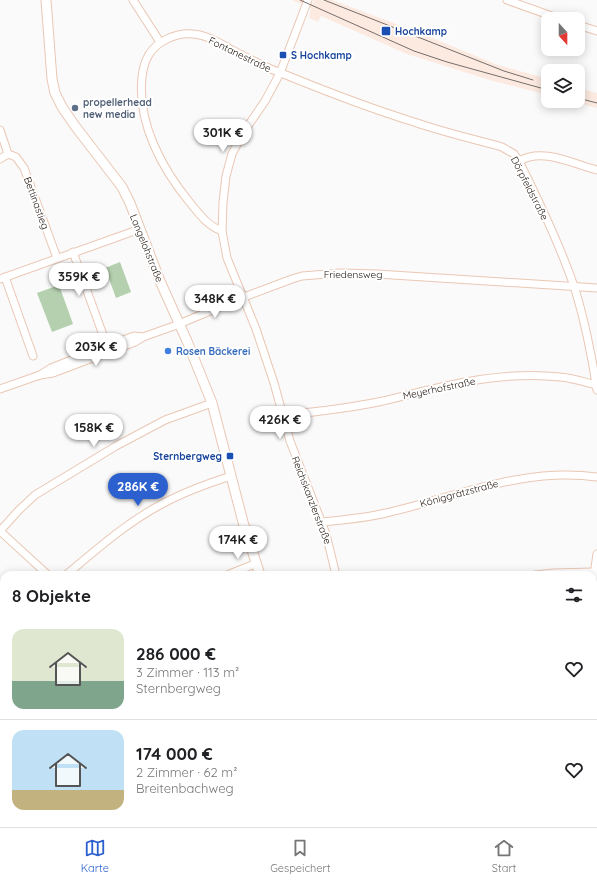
<!DOCTYPE html>
<html lang="de">
<meta charset="utf-8">
<style>
body{margin:0;font-family:Quicksand,sans-serif;background:#f2f2f2;color:#202124;height:100vh;display:flex;flex-direction:column;font-size:15px;white-space:nowrap}
*{box-sizing:border-box;margin:0}
p{font-size:13px;color:#757577}
.icon{flex:none;width:22px;height:22px;fill:none;stroke:currentColor;stroke-width:2;stroke-linecap:round;stroke-linejoin:round}
.map{position:relative;flex:1;overflow:hidden}
.sheet{position:absolute;left:0px;top:571px;width:597px;height:256px;display:flex;flex-direction:column;background:#fff;border-radius:12px 12px 0 0;box-shadow:0 2px 10px #0003}
.sheet>*{flex:none}
.needle{width:26px;rotate:159deg}
.controls{position:absolute;left:541px;top:12px;display:grid;gap:8px}
.controls a{display:grid;place-items:center;width:44px;height:44px;border-radius:8px;background:#fff;box-shadow:0 2px 10px #0003;font-size:20px}
.price{position:absolute;translate:-50% -34px;padding:0 9px;border-radius:14px;background:#fff;color:#222;font-size:13px;line-height:26px;filter:drop-shadow(0 1px 2px #0008)}
.price::after{content:'';position:absolute;left:50%;top:24px;width:12px;height:9px;margin-left:-6px;background:inherit;clip-path:polygon(0 0,100% 0,50% 100%)}
.price.active{background:#2b60ce;color:#fff}
ul{padding:0;list-style:none}
li{display:flex;align-items:center;gap:12px;height:100px;padding:0 12px}
li+li{border-top:1px solid #e0e0e0}
li span{display:grid;place-items:center;flex:none;width:112px;height:80px;border-radius:12px;color:#555}
li>.icon{margin-inline-start:auto}
span .icon{width:48px;height:48px;fill:#fffc;stroke-width:1}
li b{font-size:17px}
h2{display:flex;justify-content:space-between;align-items:center;height:48px;padding:0 12px;font-size:17px}
.menu{display:flex;justify-content:space-around;align-items:center;height:56px;border-top:1px solid #e0e0e0;background:#fff;font-size:11px;color:#757577}
.menu a{display:grid;justify-items:center;gap:2px}
.menu .active{color:#2b60ce}
.map>svg:first-child{display:block}
</style>
<div class="map">
<svg width="597" height="827" viewBox="0 0 597 827">
<rect width="100%" height="100%" fill="#fafafa"/>
<g fill="#fceae1">
<path d="M292,0H307L313,3L314,0H332L415,31L498,65L548,79V95L493,81L407,54L321,16L318,22L309,18L311,8Z"/>
<path d="M578,88L597,93V108L571,101H578Z"/>
</g>
<g fill="#b4d0ae">
<path d="M120,262L131,292L116,298L105,268Z"/>
<path d="M59,285L73,324L52,332L37,293Z"/>
</g>
<g fill="none" stroke-linecap="round" stroke-linejoin="round">
<defs>
<g id="minor">
<path d="M133,0L160,42"/>
<path d="M308,0L280,73L265,101L243,133L232,154L226,176L223,202L222,231L227,258L256,329L274,383L290,441L326,534L336,575"/>
<path d="M507,0L560,19"/>
<path d="M578,25L597,31"/>
<path d="M0,130L8,154"/>
<path d="M8,154L16,157L24,168L57,258"/>
<path d="M0,159L8,154"/>
<path d="M519,161C543,147 573,164 597,170"/>
<path d="M222,231C208,226 200,215 191,204C162,169 137,123 142,77C144,60 150,47 167,39C175,35 184,33 193,34C207,35 220,43 232,50C248,58 264,67 281,73C325,91 369,108 414,122C443,132 473,139 502,147L514,154L519,161C540,203 560,245 575,289C585,322 592,357 597,390"/>
<path d="M73,252L103,335"/>
<path d="M5,277L33,356"/>
<path d="M0,279L140,229"/>
<path d="M40,375L51,368L107,346L134,336L143,337L174,326L244,297L292,279L302,276L340,273L377,274L597,288"/>
<path d="M0,389L40,375L53,373L135,342L143,337"/>
<path d="M283,415C316,412 350,408 383,401C441,387 499,370 560,377C573,378 584,382 596,385"/>
<path d="M322,522C344,520 365,518 386,513C457,497 522,467 597,477"/>
<path d="M0,531L19,510L35,495L116,446L165,420L212,403"/>
<path d="M0,531L48,575"/>
<path d="M66,575C96,550 125,524 160,505C182,493 206,484 231,476"/>
<path d="M227,575L257,563"/>
<path d="M535,575L554,573L594,572"/>
<path d="M593,581L597,554"/>
<path d="M0,703L4,714"/>
<path d="M593,719L597,720"/>
<path d="M0,777L4,774"/>
<path d="M593,798H597"/>
<path d="M75,823L79,827"/>
<path d="M592,823L593,827"/>
<path d="M407,827L411,823"/>
</g>
<g id="tertiary">
<path d="M46,0L52,79L55,93L62,107L75,126L122,187L130,203L160,281L187,341L212,403L243,522L260,575"/>
<path d="M356,823L360,827"/>
</g>
</defs>
<use href="#minor" stroke="#eac7b4" stroke-width="9"/>
<use href="#tertiary" stroke="#eac7b4" stroke-width="11"/>
<use href="#minor" stroke="#fff" stroke-width="7"/>
<use href="#tertiary" stroke="#fff" stroke-width="9"/>
<g stroke="#756e6a" stroke-width="1">
<path d="M300,0L414,51L447,62L548,90"/>
<path d="M324,0L504,71L533,80"/>
<path d="M578,98L597,103"/>
</g>
</g>
<g fill="#1a4fb4" stroke="#fff" stroke-width="1.5">
<rect x="381" y="26" width="10" height="10" rx="2"/>
<rect x="279" y="51" width="8" height="8" rx="2"/>
<rect x="226" y="452" width="8" height="8" rx="2"/>
</g>
<circle fill="#5c6f8a" stroke="#fff" stroke-width="1.5" cx="75" cy="108" r="4"/>
<circle fill="#3f7fe0" stroke="#fff" stroke-width="1.5" cx="168" cy="351" r="4"/>
<g text-anchor="middle" stroke-width="4" stroke-linejoin="round" paint-order="stroke">
<g font-size="10" font-weight="bold" fill="#164399" stroke="#fff" text-anchor="start">
<text x="395" y="35">Hochkamp</text>
<text x="291" y="59">S Hochkamp</text>
<text x="222" y="460" text-anchor="end">Sternbergweg</text>
</g>
<g font-size="10" fill="#1f140d" stroke="#fff">
<text transform="translate(240 54) rotate(26)" y="4">Fontanestraße</text>
<text transform="translate(530 188) rotate(63)" y="4">Dörpfeldstraße</text>
<text transform="translate(37 203) rotate(70)" y="4">Bettinastieg</text>
<text transform="translate(147 248) rotate(68)" y="4">Langelohstraße</text>
<text x="353" y="278">Friedensweg</text>
<text transform="translate(439 388) rotate(-12)" y="4">Meyerhofstraße</text>
<text transform="translate(459 493) rotate(-15)" y="4">Königgrätzstraße</text>
<text transform="translate(312 500) rotate(69)" y="4">Reichskanzlerstraße</text>
</g>
<g font-size="10" font-weight="bold" fill="#4e5e75" stroke="#fff" text-anchor="start">
<text x="83" y="106">propellerhead<tspan x="83" dy="12">new media</tspan></text>
</g>
<g font-size="10" font-weight="bold" fill="#366cbe" stroke="#fff" text-anchor="start">
<text x="176" y="355">Rosen Bäckerei</text>
</g>
</g>
</svg>
<div class="controls">
<a><svg class="needle" viewBox="-14 -14 28 28"><path d="M0-13l5 13h-10z" fill="#e53935"/><path d="M0 13l5-13h-10z" fill="#757577"/></svg></a>
<a><svg class="icon" aria-label="layers" viewBox="0 0 24 24"><path d="M12 4l9 5-9 5-9-5zM3 14l9 5 9-5"/></svg></a>
</div>
<b class="price" style="left:223px;top:153px">301K €</b>
<b class="price" style="left:79px;top:297px">359K €</b>
<b class="price" style="left:215px;top:319px">348K €</b>
<b class="price" style="left:96px;top:367px">203K €</b>
<b class="price" style="left:280px;top:440px">426K €</b>
<b class="price" style="left:94px;top:448px">158K €</b>
<b class="price active" style="left:138px;top:507px">286K €</b>
<b class="price" style="left:238px;top:560px">174K €</b>
<section class="sheet">
<h2>8 Objekte<svg class="icon" aria-label="filters" viewBox="0 0 24 24"><path d="M4 7h16M4 17h16"/><circle cx="9" cy="7" r="2"/><circle cx="15" cy="17" r="2"/></svg></h2>
<ul>
<li><span style="background:linear-gradient(#dfe7d0 65%,#7fa58c 0)"><svg class="icon" aria-label="home" viewBox="0 0 24 24"><path d="M3 11l9-7 9 7M6 9v11h12V9"/></svg></span><div><b>286 000 €</b><p>3 Zimmer · 113 m²</p><p>Sternbergweg</p></div><svg class="icon" aria-label="heart" viewBox="0 0 24 24"><path d="M12 20l-8-8c-3-5 5-10 8-4 3-6 11-1 8 4z"/></svg></li>
<li><span style="background:linear-gradient(#bfe0f5 75%,#c2b280 0)"><svg class="icon" aria-label="home" viewBox="0 0 24 24"><path d="M3 11l9-7 9 7M6 9v11h12V9"/></svg></span><div><b>174 000 €</b><p>2 Zimmer · 62 m²</p><p>Breitenbachweg</p></div><svg class="icon" aria-label="heart" viewBox="0 0 24 24"><path d="M12 20l-8-8c-3-5 5-10 8-4 3-6 11-1 8 4z"/></svg></li>
</ul>
</section>
</div>
<nav class="menu">
<a class="active"><svg class="icon" aria-label="map" viewBox="0 0 24 24"><path d="M3 6l6-2 6 2 6-2v14l-6 2-6-2-6 2zM9 4v14M15 6v14"/></svg>Karte</a>
<a><svg class="icon" aria-label="saved" viewBox="0 0 24 24"><path d="M7 4h10v16l-5-4-5 4z"/></svg>Gespeichert</a>
<a><svg class="icon" aria-label="home" viewBox="0 0 24 24"><path d="M3 11l9-7 9 7M6 9v11h12V9"/></svg>Start</a>
</nav>
